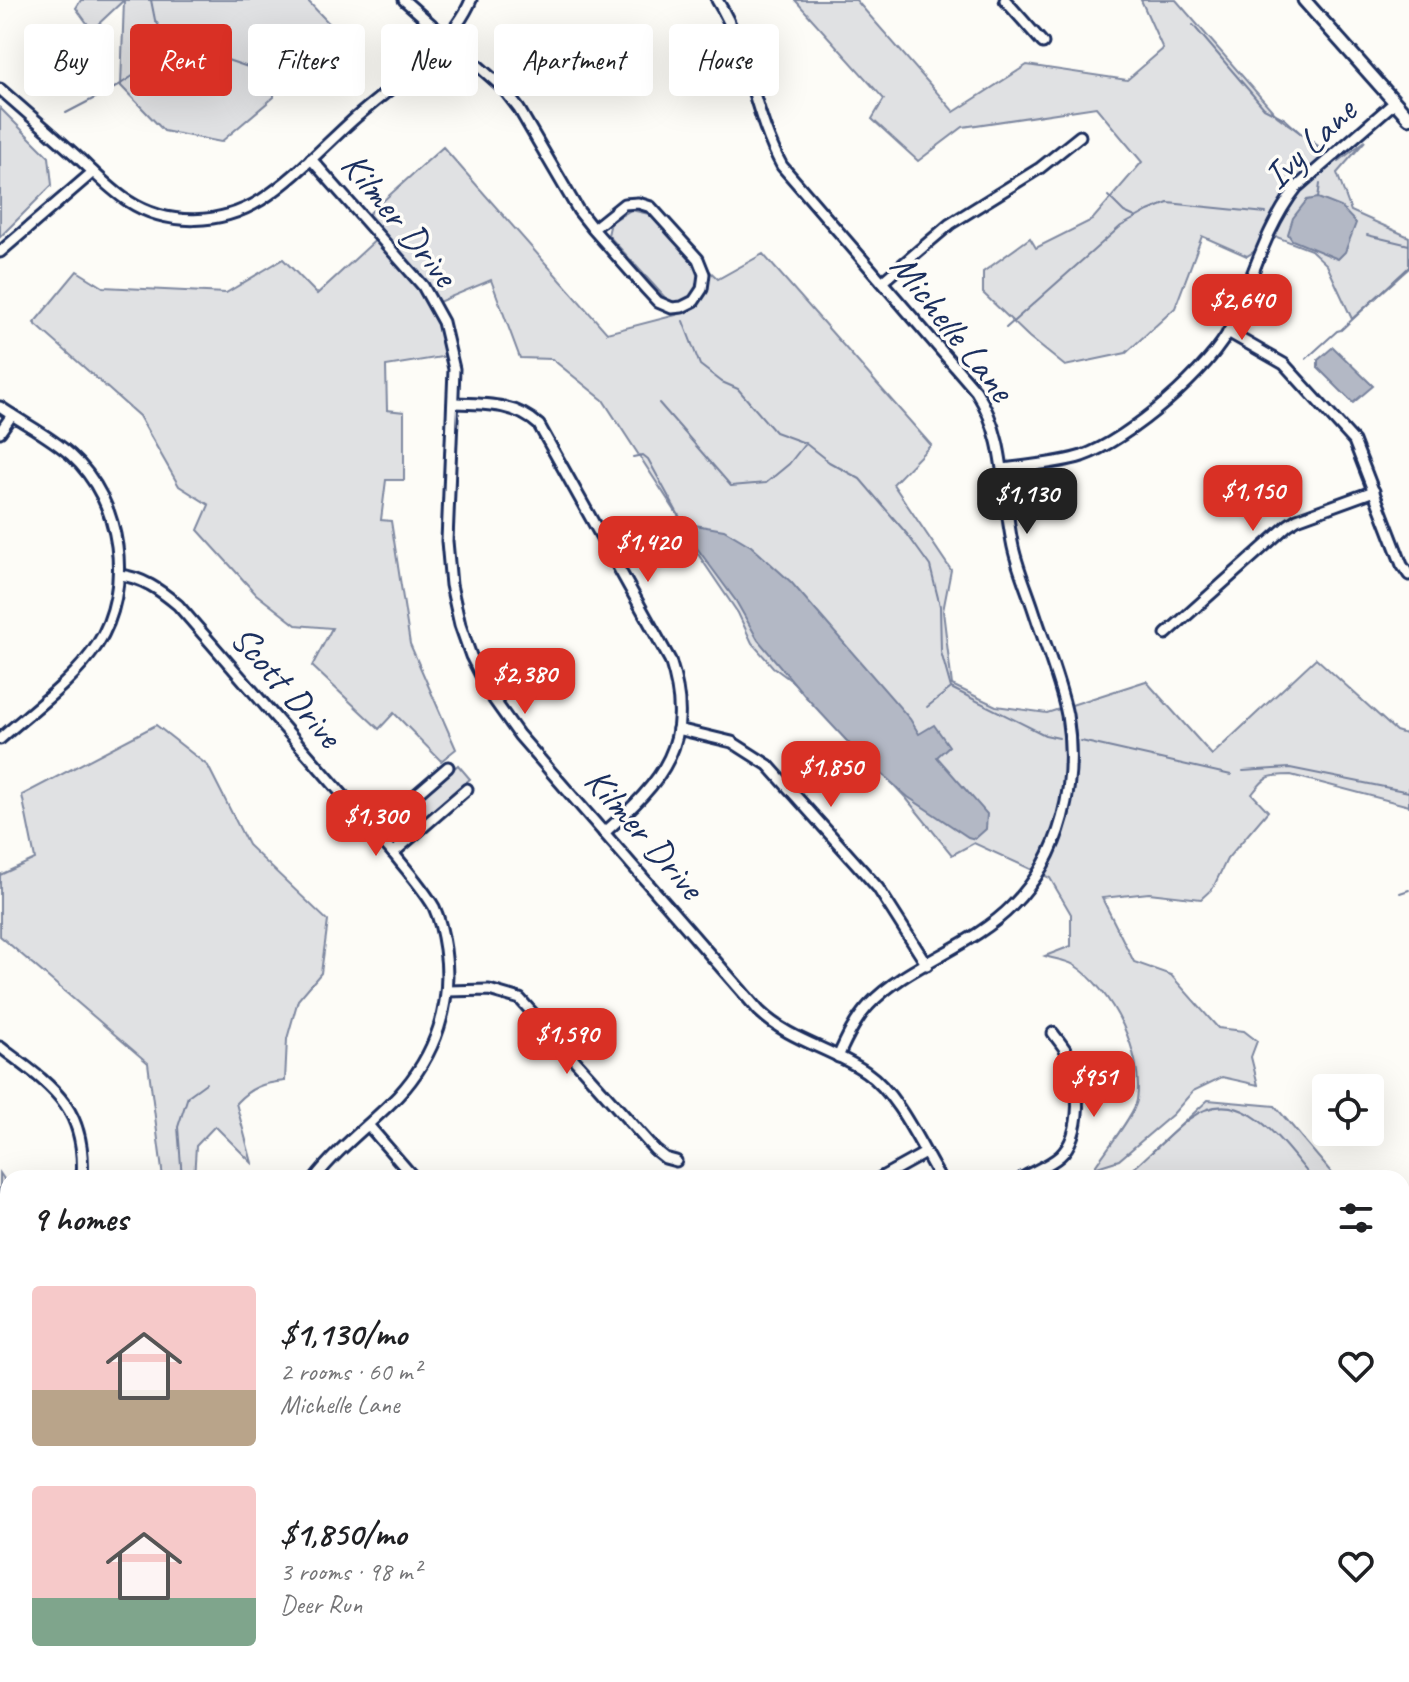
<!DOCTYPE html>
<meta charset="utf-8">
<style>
body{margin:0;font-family:Caveat,sans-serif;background:#f6f6f6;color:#202124;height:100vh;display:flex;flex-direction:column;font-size:30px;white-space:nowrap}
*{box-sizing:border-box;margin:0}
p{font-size:26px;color:#757577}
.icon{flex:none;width:44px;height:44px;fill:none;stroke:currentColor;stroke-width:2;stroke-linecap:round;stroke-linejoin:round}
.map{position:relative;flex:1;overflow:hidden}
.details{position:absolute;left:0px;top:1170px;width:1410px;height:512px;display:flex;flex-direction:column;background:#fff;border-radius:24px 24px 0 0;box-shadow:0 8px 32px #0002}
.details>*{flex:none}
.banner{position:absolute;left:24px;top:24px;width:800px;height:72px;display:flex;gap:16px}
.tools{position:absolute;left:1312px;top:1074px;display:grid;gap:16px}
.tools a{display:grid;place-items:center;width:72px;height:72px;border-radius:8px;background:#fff;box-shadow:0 8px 32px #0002;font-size:40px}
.price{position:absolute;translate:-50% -68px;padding:0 18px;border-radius:16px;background:#d93025;color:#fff;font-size:26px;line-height:52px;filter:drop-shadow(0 2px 4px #0008)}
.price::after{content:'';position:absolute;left:50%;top:48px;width:24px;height:18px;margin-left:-12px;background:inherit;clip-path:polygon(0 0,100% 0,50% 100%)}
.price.selected{background:#222;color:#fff}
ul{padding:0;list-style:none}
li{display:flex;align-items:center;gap:24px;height:200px;padding:0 32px}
li span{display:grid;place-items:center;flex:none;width:224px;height:160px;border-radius:8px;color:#555}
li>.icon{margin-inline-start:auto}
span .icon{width:96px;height:96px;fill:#fffc;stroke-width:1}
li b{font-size:34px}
h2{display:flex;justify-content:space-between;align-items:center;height:96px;padding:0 32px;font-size:34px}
.pill{padding:0 28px;border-radius:8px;background:#fff;box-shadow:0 8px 32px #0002;font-size:28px;line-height:72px}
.pill.selected{background:#d93025;color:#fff}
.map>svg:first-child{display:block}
</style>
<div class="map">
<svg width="1409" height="1682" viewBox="0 0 1409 1682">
<rect width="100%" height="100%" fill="#fdfcf7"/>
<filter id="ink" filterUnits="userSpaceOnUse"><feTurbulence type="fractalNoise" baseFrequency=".0125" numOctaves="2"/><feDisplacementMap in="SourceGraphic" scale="16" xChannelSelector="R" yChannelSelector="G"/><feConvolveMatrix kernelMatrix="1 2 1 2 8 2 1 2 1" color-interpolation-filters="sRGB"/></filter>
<g filter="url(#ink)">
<g fill="#e0e1e3" stroke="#7e88a0" stroke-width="2">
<path d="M81,0H307L340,35L314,63L274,66V97L221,142L164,131L121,86L124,0L92,30L76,8Z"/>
<path d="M795,0H856L954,112L1027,65L1127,80L1163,49L1141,0H1176L1277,116L1339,161L1365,141L1337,173L1351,211L1409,237V268L1352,319L1327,265L1311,250L1277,237L1247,256L1202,236L1175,308L1126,353L1065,366L1029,337L983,293V272L1030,238L1036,248L1092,220L1142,162L1096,107L963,127L918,161L872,119L884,99Z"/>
<path d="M0,108L49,157L52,185L0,237Z"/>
<path d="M443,147L607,333L680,314L608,235L611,222L631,210L649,214L718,279L763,254L931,445L893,484L951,570L943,611L952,685L996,706L1047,713L1146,681L1212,755L1316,658L1396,731L1409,735V806L1291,775C1267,775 1266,776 1252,794L1268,811L1227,859L1213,888L1201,899L1149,893L1102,898L1134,962L1171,975L1218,1028L1244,1031L1257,1041L1251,1057L1258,1085L1222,1077L1193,1091L1173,1114L1119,1160L1094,1168C1103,1154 1135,1114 1137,1100C1144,1055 1113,990 1074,965C1066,960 1054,959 1045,956L1071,946V914L1050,878L974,843L952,855L906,798L808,693L773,667L752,643L738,613L681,529L683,523L603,400L552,359L520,358L491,280L436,303L454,355L386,366L387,410L404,412V480H386L381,520L391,521L410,644L456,749L441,761L394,713L379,729L312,666L332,628L296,625L256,594L198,530L209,505L179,486L139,416L34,323L77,271L103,287L226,293L283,259L317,294L380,236L364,218Z"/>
<path d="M156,725L208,766L248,845L328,921L321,973L298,1000L287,1039L285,1081C263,1083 251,1087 236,1103L252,1163L215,1126L196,1146L194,1178H163L148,1063L0,936V875L35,859L22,795Z"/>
<path d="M458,765L470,779L396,841L384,827Z"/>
<path d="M1208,1100L1275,1106L1336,1178H1136L1130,1172Z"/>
<path d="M0,1173C14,1191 5,1205 0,1226Z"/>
<path d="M8,1409V1455L0,1446V1416Z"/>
<path d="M198,1674H316L319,1682H205Z"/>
</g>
<g fill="#b3b8c5" stroke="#76819c" stroke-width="2">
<path d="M1318,198L1341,207L1356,223L1345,252L1338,259L1292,240L1288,234L1293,218L1307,200Z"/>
<path d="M1333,347L1373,386L1353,403L1318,368V360Z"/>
<path d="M683,523L724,530L751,546L791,582L910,719L919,734L934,725L949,746L937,757L987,814L986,829L975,839L968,837L908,797L858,753L805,696L758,640L736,601L697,548Z"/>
</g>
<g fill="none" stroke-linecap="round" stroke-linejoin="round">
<g stroke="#76819c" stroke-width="2">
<path d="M1193,25L1264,108L1285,119L1318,149"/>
<path d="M166,45C176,51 185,50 195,58L207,53L248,67L264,63L288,64"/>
<path d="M66,113L116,87L151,64L161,54L168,39L155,20L151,0"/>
<path d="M1108,196L1124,212L1135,217"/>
<path d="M1318,198L1320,184"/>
<path d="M1367,235L1409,245"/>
<path d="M683,321L700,365L722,382L738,389L775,432L805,443L829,462L860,479L907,534L930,566L940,606L941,652L951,688L1045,735L1059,738"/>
<path d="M1006,328L1121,226L1148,211L1168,203L1266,213"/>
<path d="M1306,359L1337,331L1341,330L1409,267"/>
<path d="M659,403L731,486L766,483L789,464L804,445"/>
<path d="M633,457L643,455L648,459L683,523"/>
<path d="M674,527L684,524"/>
<path d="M927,707L950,689"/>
<path d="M1081,741L1231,775"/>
<path d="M1243,771L1290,768L1409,792"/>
<path d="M1400,893L1409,890"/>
<path d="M1152,1152C1164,1141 1176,1129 1189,1119C1242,1079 1282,1143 1312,1178"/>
<path d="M182,1178L178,1127L188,1096L206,1083"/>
<path d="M94,1674L97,1682"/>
</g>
<defs>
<g id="minor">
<path d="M404,0L502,87L519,109L578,210L593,229L646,289L658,302L672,308L682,307L694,301L702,289L704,274L698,259L651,207L638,203L624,204L593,229"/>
<path d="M717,0C749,51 753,113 782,166L976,391C1007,440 1001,488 1012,542C1016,565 1027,589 1034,611C1045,645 1060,680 1067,715C1078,783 1062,856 1012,906C972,947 906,965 869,1005C855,1020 846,1039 838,1057"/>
<path d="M1005,0L1043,43"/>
<path d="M0,89C24,110 49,132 73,153C91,169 108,188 128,201C168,227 221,225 261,200C295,178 323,147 353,120C390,87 452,47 471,0"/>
<path d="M311,159L423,286L443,322L454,369L447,541L451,585L460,625L471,656L492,697L519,735L759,1011C790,1041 831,1048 866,1072C898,1094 920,1145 940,1178"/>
<path d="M0,252L93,172"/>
<path d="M882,282L950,224L1040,168L1080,136"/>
<path d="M1228,332L1284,364L1354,441L1402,565L1409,575"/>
<path d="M455,403C486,404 515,403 539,425L670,660C697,742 663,781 604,833"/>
<path d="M0,407C23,423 50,436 71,455C122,501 134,588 97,645C73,682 32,710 0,739"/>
<path d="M0,432L12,415"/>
<path d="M1003,469C1029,465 1057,464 1082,456C1128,440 1212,369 1232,325C1253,277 1265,228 1297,187L1395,102"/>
<path d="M119,575C142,577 160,590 178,605L393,853C407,870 423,888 434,907C440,920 443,935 445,949C453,1004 436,1055 398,1096C371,1124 339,1147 315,1178"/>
<path d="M1166,634L1288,525L1297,519L1374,491"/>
<path d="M678,729L732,742L768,765L878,888L927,965"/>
<path d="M374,831L448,767"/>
<path d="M393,853L467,789"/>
<path d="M447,991L489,990L520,999L655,1150L665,1158L676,1161"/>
<path d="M0,1047C52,1086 87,1107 82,1178"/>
<path d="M368,1125L414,1178"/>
<path d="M880,1178L925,1153"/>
<path d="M1022,1178C1034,1171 1050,1165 1060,1156C1083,1135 1081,1079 1068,1054C1064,1047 1058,1040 1053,1033"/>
<path d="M0,1406L8,1399"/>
<path d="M388,1674L395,1682"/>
<path d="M609,1674L616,1682"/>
<path d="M864,1674L871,1682"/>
</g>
<g id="tertiary">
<path d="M1304,0L1409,118"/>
<path d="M1402,1260L1409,1254"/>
<path d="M0,1468L8,1477"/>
<path d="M180,1674L187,1682"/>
<path d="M919,1682L929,1674"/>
</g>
</defs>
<use href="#minor" stroke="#1b2f5e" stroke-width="15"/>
<use href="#tertiary" stroke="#1b2f5e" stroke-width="17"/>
<use href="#minor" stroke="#fdfcf7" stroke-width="9"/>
<use href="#tertiary" stroke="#fdfcf7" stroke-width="11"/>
</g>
</g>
<g text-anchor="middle" stroke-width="7" stroke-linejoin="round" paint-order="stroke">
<g font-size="38" fill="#1b2f5e" stroke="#fdfcf7">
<text transform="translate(1309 143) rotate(-44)" y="13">Ivy Lane</text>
<text transform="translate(400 219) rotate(51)" y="13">Kilmer Drive</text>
<text transform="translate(953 327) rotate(52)" y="13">Michelle Lane</text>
<text transform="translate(287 686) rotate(49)" y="13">Scott Drive</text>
<text transform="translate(645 833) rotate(49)" y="13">Kilmer Drive</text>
</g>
</g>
</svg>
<div class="tools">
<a><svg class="icon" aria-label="locate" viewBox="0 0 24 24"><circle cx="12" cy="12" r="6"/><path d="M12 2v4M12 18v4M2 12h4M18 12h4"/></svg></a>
</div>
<b class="price" style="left:1242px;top:342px">$2,640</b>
<b class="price" style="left:1253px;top:533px">$1,150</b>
<b class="price selected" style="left:1027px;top:536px">$1,130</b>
<b class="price" style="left:648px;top:584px">$1,420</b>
<b class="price" style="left:525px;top:716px">$2,380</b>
<b class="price" style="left:831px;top:809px">$1,850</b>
<b class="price" style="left:376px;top:858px">$1,300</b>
<b class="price" style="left:567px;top:1076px">$1,590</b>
<b class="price" style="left:1094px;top:1119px">$951</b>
<div class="banner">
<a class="pill">Buy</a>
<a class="pill selected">Rent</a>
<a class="pill">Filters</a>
<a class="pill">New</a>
<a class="pill">Apartment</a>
<a class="pill">House</a>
</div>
<section class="details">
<h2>9 homes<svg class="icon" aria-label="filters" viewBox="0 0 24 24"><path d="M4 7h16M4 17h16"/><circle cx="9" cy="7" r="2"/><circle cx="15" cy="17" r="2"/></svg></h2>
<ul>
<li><span style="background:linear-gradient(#f6c9c9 65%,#b9a48a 0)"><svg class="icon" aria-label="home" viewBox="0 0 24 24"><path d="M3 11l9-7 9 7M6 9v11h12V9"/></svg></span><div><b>$1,130/mo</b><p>2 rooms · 60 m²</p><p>Michelle Lane</p></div><svg class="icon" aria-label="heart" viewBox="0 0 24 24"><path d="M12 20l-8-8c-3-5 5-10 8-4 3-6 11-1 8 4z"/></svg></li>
<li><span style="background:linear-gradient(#f6c9c9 70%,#7fa58c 0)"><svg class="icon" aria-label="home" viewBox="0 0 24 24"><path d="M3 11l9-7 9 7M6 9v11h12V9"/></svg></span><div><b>$1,850/mo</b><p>3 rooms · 98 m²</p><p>Deer Run</p></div><svg class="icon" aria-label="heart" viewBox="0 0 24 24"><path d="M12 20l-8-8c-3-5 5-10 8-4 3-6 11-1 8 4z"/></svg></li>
</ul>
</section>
</div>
